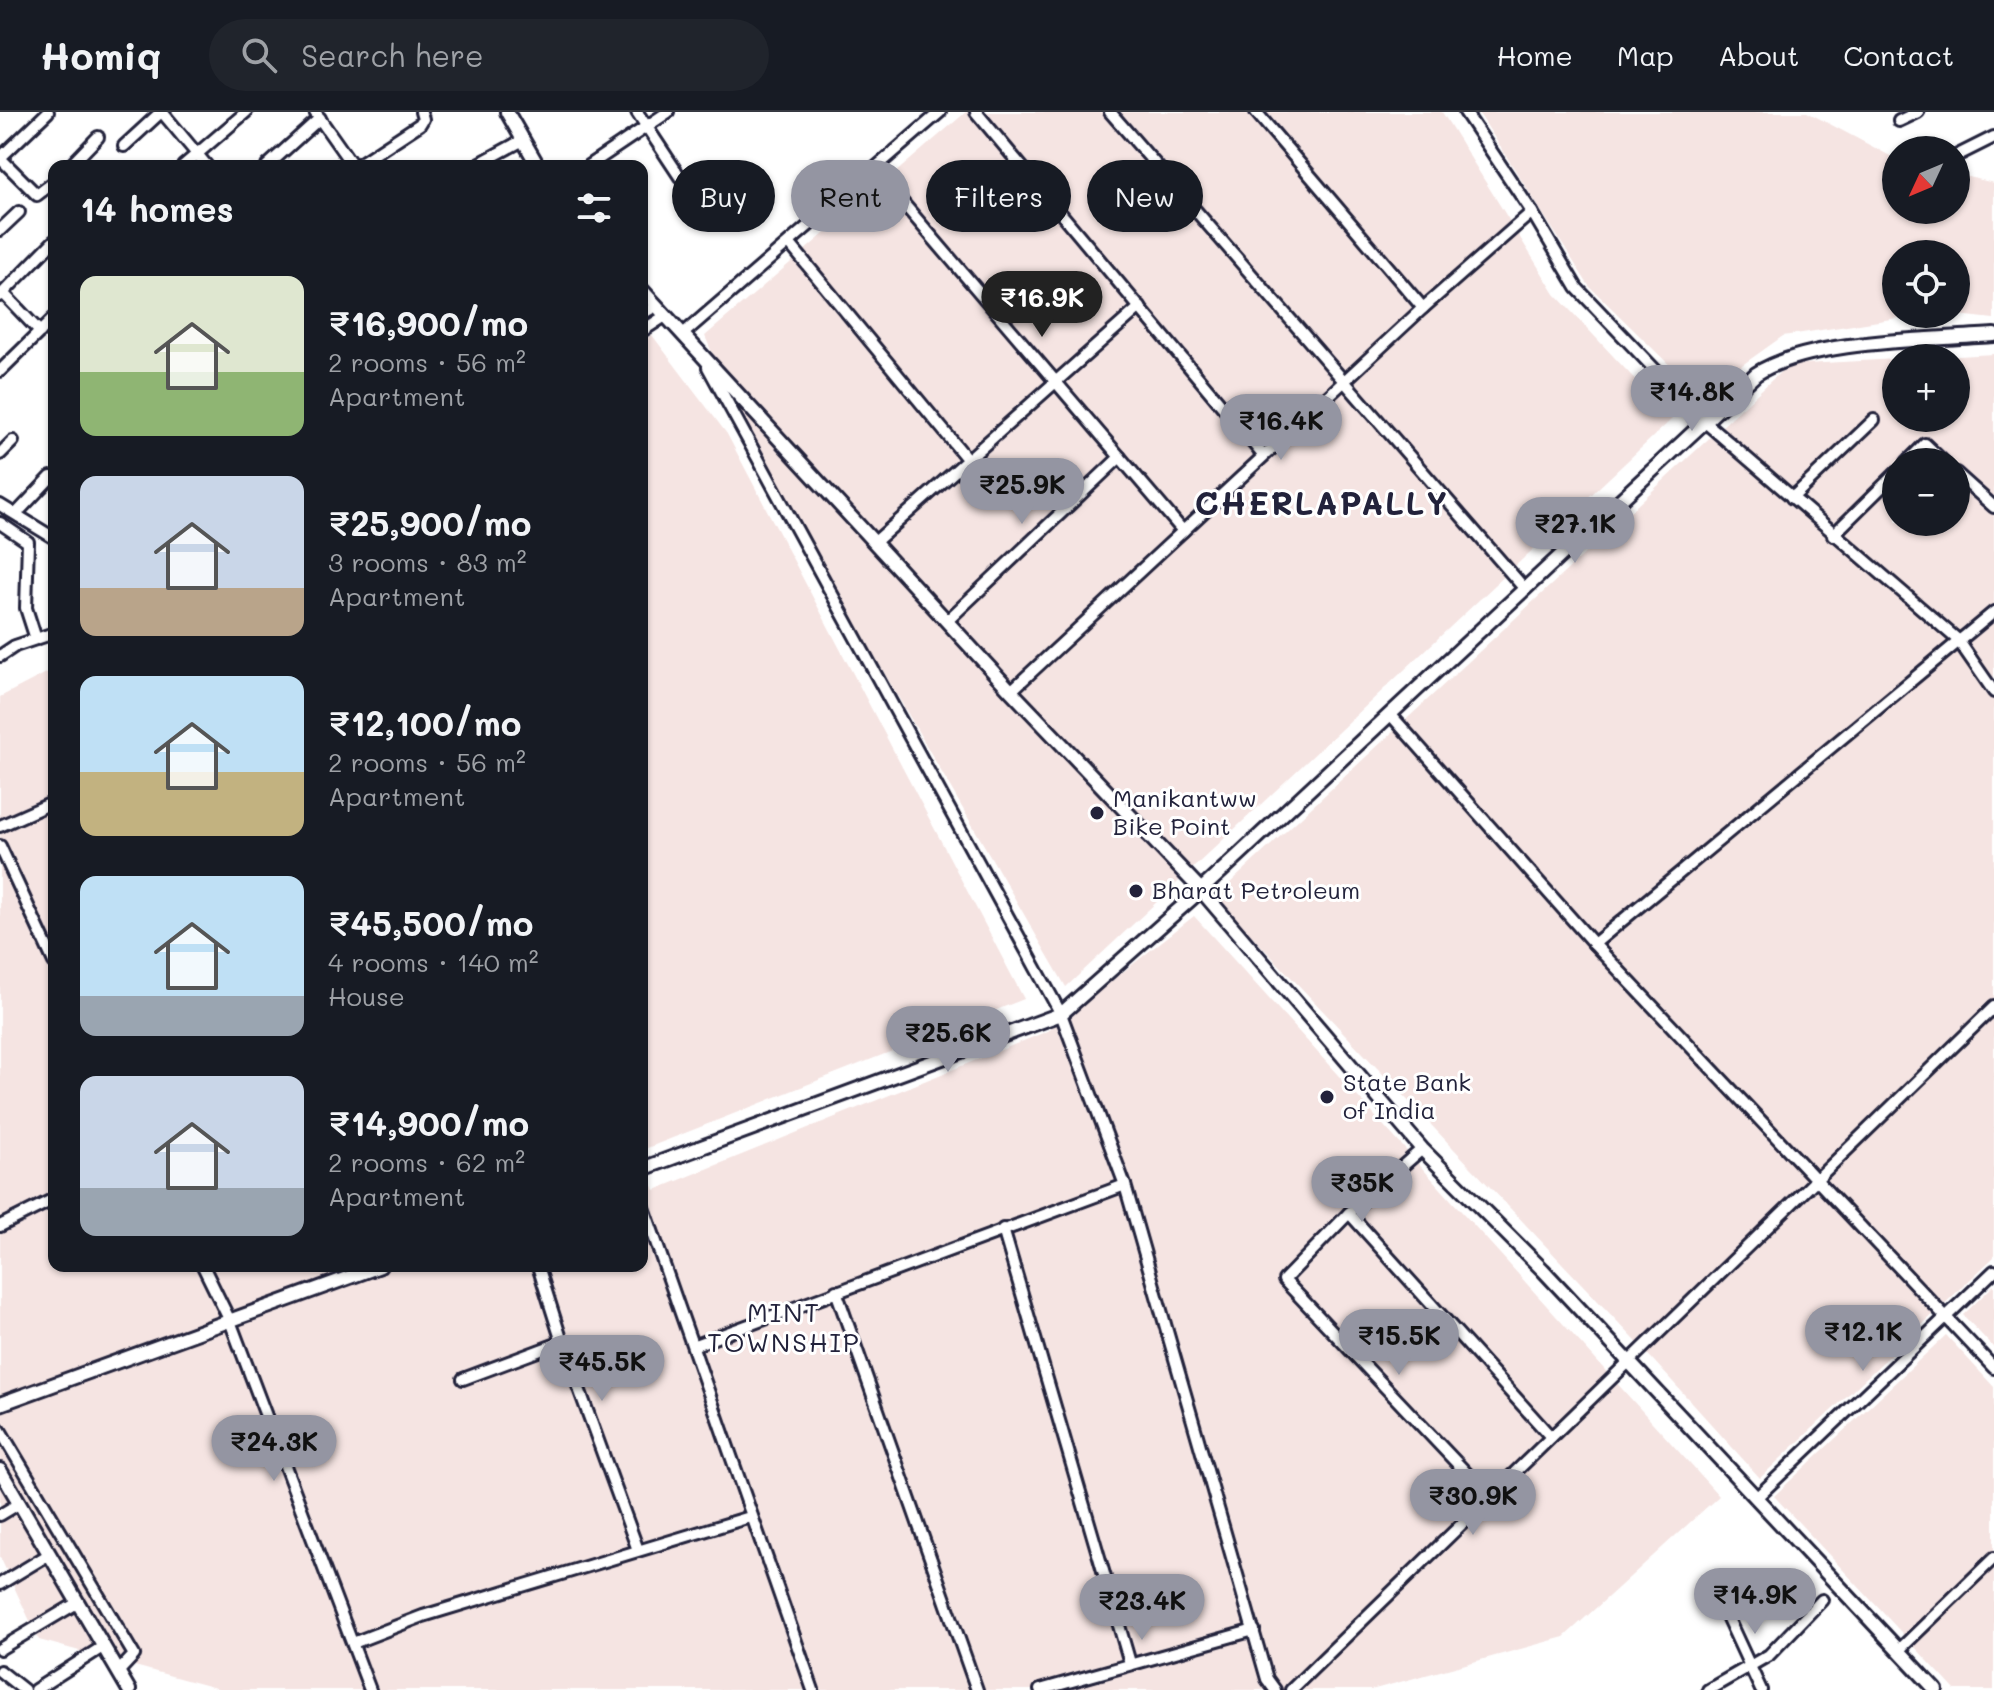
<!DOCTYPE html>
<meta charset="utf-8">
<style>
body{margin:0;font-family:Mali,sans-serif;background:#20242c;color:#f1f3f6;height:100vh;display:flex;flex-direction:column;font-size:30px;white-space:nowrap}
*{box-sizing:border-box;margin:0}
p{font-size:26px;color:#9ea1a6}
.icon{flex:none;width:44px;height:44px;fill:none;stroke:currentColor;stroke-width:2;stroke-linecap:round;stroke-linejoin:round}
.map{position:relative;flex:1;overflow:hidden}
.sheet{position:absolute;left:48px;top:48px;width:600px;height:1112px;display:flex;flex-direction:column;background:#171b24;border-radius:16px;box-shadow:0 2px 6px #0004}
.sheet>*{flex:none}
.guide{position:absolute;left:672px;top:48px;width:760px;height:72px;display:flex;gap:16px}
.needle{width:52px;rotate:226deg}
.tools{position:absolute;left:1882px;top:24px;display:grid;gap:16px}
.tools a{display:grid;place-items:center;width:88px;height:88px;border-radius:50%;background:#171b24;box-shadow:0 2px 6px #0004;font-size:40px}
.price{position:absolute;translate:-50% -68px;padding:0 18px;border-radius:28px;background:#9495a2;color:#111;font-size:26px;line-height:52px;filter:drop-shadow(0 2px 4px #0008)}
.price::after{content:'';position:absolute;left:50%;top:48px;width:24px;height:18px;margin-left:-12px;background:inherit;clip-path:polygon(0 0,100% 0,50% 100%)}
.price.on{background:#222;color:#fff}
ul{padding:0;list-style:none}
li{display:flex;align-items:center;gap:24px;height:200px;padding:0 32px}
li span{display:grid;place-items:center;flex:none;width:224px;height:160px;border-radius:16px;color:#555}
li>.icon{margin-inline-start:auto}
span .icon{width:96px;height:96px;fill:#fffc;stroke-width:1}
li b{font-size:34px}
h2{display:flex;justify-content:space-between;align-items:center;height:96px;padding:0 32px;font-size:34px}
.chip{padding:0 28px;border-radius:36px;background:#171b24;box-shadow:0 2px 6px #0004;font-size:28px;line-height:72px}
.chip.on{background:#9495a2;color:#111}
header{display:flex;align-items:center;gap:48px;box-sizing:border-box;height:112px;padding:0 40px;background:#171b24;border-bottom:2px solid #363941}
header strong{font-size:38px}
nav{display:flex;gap:44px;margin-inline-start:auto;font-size:28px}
.search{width:560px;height:72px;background:#20242c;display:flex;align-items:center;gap:20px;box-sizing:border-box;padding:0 28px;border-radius:44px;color:#9ea1a6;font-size:30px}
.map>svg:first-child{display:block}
</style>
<header>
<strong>Homiq</strong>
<div class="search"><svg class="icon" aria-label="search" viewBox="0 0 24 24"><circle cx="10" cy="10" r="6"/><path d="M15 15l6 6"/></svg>Search here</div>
<nav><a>Home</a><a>Map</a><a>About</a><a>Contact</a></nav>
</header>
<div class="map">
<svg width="1994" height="1578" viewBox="0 0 1994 1578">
<rect width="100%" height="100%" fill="#fff"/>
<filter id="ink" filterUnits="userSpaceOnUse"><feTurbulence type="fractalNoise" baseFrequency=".0125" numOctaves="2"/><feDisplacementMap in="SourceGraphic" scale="16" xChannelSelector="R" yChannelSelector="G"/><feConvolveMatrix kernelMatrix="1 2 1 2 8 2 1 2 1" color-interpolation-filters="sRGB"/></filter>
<g filter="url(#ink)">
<g fill="#f5e4e2" fill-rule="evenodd">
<path d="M966,0H1442L1555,182L1672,307L1066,875L746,322L705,224Z"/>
<path d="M1478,0H1807L1896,47V98H1956V62L1994,71V207L1949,202H1956V142H1896V202H1923L1783,224L1700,283L1589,174Z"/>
<path d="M652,223L727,322L1024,887L642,1038V229Z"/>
<path d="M1994,242V1145L1760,1366L1633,1226L1215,785L1788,253L1896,247V306H1956V246H1923ZM1896,350H1956V410H1896Z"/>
<path d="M54,557V1154H642V1050L655,1078L1048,919L1194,804L1719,1384L1564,1525L1371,1578H223L39,1528L0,1445V585Z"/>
<path d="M1994,1173V1236L1963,1203Z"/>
<path d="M1946,1223L1994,1275V1578H1955L1774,1384Z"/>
</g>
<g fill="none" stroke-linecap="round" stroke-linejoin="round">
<defs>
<g id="minor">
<path d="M162,0L207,54"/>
<path d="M315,0L353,54"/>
<path d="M637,0L680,65"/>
<path d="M976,0L1263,343"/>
<path d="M1110,0L1524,476"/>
<path d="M1256,0L1423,196"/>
<path d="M1465,0L1532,100L1577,176L1705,310L1958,528L1994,580"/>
<path d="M1899,9L1918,0"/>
<path d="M124,34L161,0"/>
<path d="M1956,44L1994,25"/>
<path d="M0,46L37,83L54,70"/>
<path d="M0,46L48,0"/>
<path d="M70,54L98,25"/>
<path d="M183,54L246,0"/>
<path d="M267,54L320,6"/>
<path d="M356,54L420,12L423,7L421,0"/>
<path d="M475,54L523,28"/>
<path d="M588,54L668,0"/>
<path d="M874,57L1183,419"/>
<path d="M0,118L19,100"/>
<path d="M789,131L968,348"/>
<path d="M3,181L40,220"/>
<path d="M0,184L54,129"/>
<path d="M642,202L656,194"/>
<path d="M642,219L665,204"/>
<path d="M683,222L940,0"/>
<path d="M708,255L1061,902L1125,1073L1267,1567L1275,1578"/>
<path d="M0,259L54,206"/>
<path d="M0,342L13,329"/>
<path d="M1907,350L1925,332L1944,350"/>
<path d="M1956,361L1994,395"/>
<path d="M1792,386L1874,308"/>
<path d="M0,393L54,426"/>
<path d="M16,402L51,365"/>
<path d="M0,411L28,430L26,496L36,527"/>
<path d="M1833,423L1896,361"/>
<path d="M875,430L1140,195"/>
<path d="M947,509L1120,345"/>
<path d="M0,544L15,534L54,521"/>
<path d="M1011,579L1423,196L1532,100"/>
<path d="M1390,602L1594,832L1994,1256"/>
<path d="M0,714L54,690"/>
<path d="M0,734L54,850"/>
<path d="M1594,832L1994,500"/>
<path d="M1422,1037L1349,1101L1284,1168L1489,1385"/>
<path d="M642,1090L813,1578"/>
<path d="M1349,1101L1551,1325"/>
<path d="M0,1114L54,1087"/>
<path d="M1003,1117L1130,1551"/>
<path d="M203,1154L230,1209L370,1578"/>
<path d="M538,1154L562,1230L638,1438"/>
<path d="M836,1179L977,1578"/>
<path d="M695,1233L1125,1073"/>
<path d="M463,1267L562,1230"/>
<path d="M0,1318L134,1543L120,1558"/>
<path d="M1756,1386L1994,1159"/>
<path d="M0,1403L20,1391"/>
<path d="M0,1472L48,1443"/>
<path d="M1718,1485L1761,1578"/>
<path d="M353,1531L423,1504L750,1405"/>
<path d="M0,1537L77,1491"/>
<path d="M1899,1538L1994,1446"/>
<path d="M0,1559L24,1578"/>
<path d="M35,1578L104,1534"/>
<path d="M1040,1578L1254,1518"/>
<path d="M1291,1578L1994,895"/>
<path d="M1708,1578L1769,1543L1822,1488"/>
</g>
<g id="tertiary">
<path d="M507,0L538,54"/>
<path d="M642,178L1011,579L1201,778L1422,1037L1543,1158L1936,1578"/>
<path d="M642,1057L1061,902L1201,778L1756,262C1810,227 1929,228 1994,223"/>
<path d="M0,1292L380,1154"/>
<path d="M0,1358L129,1578"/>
</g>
</defs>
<use href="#minor" stroke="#22223b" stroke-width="16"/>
<use href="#tertiary" stroke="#22223b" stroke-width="18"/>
<use href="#minor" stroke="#fff" stroke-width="10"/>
<use href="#tertiary" stroke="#fff" stroke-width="12"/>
</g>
</g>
<g fill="#22223b" stroke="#fff" stroke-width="3">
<circle cx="1097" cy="701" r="8"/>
<circle cx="1136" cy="779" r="8"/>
<circle cx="1327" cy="985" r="8"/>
</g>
<g text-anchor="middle" stroke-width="6" stroke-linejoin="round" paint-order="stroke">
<g font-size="24" fill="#22223b" stroke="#fff" text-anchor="start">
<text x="1113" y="695">Manikantww<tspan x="1113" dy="28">Bike Point</tspan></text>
<text x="1152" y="787">Bharat Petroleum</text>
<text x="1343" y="979">State Bank<tspan x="1343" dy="28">of India</tspan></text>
</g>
<g font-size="26" letter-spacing="2" fill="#22223b" stroke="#fff">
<text x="784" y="1210">MINT<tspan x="784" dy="30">TOWNSHIP</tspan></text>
</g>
<g font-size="32" font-weight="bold" letter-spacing="2" fill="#22223b" stroke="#fff">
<text x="1322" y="403">CHERLAPALLY</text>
</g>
</g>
</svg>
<div class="tools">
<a><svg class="needle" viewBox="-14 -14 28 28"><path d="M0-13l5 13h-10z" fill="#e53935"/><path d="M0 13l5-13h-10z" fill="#9ea1a6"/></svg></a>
<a><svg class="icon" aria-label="locate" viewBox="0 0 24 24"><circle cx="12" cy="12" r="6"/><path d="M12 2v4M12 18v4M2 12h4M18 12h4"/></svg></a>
<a>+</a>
<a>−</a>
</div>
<b class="price on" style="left:1042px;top:227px">₹16.9K</b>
<b class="price" style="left:1692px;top:321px">₹14.8K</b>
<b class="price" style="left:1281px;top:350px">₹16.4K</b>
<b class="price" style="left:1022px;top:414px">₹25.9K</b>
<b class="price" style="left:1575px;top:453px">₹27.1K</b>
<b class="price" style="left:948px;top:962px">₹25.6K</b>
<b class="price" style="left:1362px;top:1112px">₹35K</b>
<b class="price" style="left:1863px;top:1261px">₹12.1K</b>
<b class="price" style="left:1399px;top:1265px">₹15.5K</b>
<b class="price" style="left:602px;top:1291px">₹45.5K</b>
<b class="price" style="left:274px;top:1371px">₹24.3K</b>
<b class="price" style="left:1473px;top:1425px">₹30.9K</b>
<b class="price" style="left:1755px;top:1524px">₹14.9K</b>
<b class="price" style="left:1142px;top:1530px">₹23.4K</b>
<div class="guide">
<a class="chip">Buy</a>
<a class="chip on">Rent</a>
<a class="chip">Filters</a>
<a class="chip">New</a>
</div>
<section class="sheet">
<h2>14 homes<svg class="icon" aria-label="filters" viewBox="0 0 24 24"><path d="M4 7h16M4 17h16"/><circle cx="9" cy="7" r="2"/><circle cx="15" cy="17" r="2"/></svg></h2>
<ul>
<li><span style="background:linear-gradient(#dfe7d0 60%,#8fb573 0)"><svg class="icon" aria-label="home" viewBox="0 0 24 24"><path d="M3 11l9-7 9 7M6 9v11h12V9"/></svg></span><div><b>₹16,900/mo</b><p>2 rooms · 56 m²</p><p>Apartment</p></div></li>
<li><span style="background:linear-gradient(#c9d6e8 70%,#b9a48a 0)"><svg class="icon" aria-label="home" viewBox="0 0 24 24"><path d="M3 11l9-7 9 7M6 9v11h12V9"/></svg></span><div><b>₹25,900/mo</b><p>3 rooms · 83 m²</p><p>Apartment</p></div></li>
<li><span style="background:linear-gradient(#bfe0f5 60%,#c2b280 0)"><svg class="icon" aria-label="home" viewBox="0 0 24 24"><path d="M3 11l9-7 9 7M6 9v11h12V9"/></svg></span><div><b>₹12,100/mo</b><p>2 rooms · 56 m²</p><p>Apartment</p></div></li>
<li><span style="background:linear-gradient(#bfe0f5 75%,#9aa5b1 0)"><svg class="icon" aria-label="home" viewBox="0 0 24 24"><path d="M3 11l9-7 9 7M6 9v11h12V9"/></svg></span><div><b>₹45,500/mo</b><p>4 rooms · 140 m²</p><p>House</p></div></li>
<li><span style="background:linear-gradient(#c9d6e8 70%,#9aa5b1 0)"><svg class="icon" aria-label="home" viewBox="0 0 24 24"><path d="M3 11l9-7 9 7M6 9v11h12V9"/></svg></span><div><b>₹14,900/mo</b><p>2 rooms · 62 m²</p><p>Apartment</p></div></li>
</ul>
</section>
</div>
